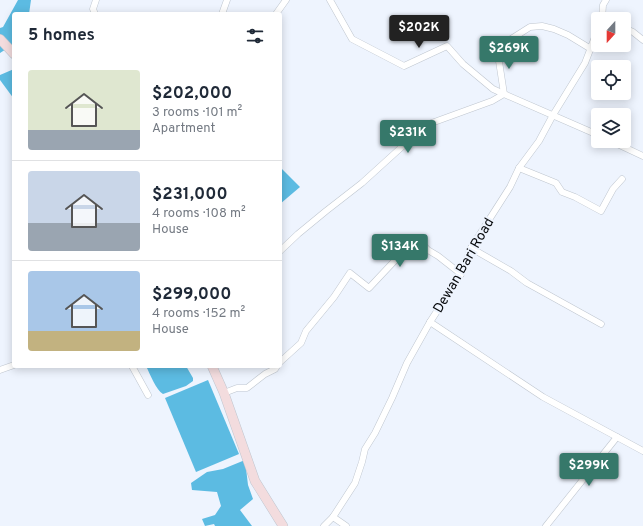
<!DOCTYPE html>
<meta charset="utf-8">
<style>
body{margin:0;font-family:Overpass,sans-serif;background:#f2f2f3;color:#1f2937;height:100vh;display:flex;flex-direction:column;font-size:15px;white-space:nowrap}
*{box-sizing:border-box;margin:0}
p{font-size:13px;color:#747a83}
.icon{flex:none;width:22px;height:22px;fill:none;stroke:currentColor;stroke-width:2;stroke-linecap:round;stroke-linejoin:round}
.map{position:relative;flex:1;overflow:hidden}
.drawer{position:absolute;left:12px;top:12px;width:270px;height:356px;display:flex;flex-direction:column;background:#fff;border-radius:4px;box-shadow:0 2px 10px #0003}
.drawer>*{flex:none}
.needle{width:26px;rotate:201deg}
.controls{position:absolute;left:591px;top:12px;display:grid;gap:8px}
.controls a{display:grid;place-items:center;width:40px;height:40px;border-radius:4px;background:#fff;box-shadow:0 2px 10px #0003;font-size:20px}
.price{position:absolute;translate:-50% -34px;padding:0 9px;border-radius:4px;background:#36786a;color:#fff;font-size:13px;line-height:26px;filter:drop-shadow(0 1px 2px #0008)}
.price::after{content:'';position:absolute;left:50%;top:24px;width:12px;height:9px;margin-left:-6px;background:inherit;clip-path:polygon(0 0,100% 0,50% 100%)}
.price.current{background:#222;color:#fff}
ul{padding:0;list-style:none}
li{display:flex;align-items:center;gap:12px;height:100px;padding:0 16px}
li+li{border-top:1px solid #e0e1e3}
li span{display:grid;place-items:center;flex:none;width:112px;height:80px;border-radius:4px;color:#555}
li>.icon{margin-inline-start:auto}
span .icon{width:48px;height:48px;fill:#fffc;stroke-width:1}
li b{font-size:17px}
h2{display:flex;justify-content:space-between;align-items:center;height:48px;padding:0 16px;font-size:17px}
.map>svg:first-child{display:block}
</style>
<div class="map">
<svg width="643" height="526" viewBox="0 0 643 526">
<rect width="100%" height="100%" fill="#eef4fe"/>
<g fill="#5cbbe2">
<path d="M18,0H31L29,14H14V44L0,53V28L3,27Z"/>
<path d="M14,69V99L0,80V75Z"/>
<path d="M280,168H281L300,187L280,204Z"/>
<path d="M146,366H186L193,378V381L186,386L163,394C156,390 150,374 146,366Z"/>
<path d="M208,380L239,454L196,472L165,398Z"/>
<path d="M245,460L248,485L253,499L240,510L252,526H215L214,524L205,526L202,519L215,515L221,506L217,492L192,490L191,483L207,472L223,469Z"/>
</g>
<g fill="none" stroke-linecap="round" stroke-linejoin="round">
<defs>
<g id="street">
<path d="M330,0L352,39L404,66L447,46L463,64L493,89L504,94"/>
<path d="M95,14L93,9L96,0"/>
<path d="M222,14L227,0"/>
<path d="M276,14L286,0"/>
<path d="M602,19L603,5L606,0"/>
<path d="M624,28L633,32L643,40"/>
<path d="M504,94L497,48L530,27L542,26L554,29L568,35L591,49"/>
<path d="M611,141L643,156"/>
<path d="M519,168L556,183L562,192L575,197L601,211L613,189L622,179"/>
<path d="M471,248L511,271L527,283L601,324"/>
<path d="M280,251L298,234L326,211L362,183L426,125L492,101L504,94L598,135"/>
<path d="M430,322L543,397L643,451"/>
<path d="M280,362L301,343L306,331L334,297L350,273L369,288L401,254L413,241L420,242L428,250L438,256L461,274"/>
<path d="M132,366L148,395"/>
<path d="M0,370L14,365"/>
<path d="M224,393L237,388H247L265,374L275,369L277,366"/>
<path d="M333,517L346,526"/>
<path d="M324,526L333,517L355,483L362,462L365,449L375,433L392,398L407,363L430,322L461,274L471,248L510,187L519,168L539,141L553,115L585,63L598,29"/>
<path d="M546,526L617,437"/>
</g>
<g id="secondary">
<path d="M0,39L14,54"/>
<path d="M212,366L224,393L255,481L283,526"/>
</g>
</defs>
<use href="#street" stroke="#bfc6cf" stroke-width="7"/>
<use href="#secondary" stroke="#bfc6cf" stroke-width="10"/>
<use href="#street" stroke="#fff" stroke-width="6"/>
<use href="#secondary" stroke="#f3dcde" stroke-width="9"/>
</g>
<g text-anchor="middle" stroke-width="4" stroke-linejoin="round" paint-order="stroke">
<g font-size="14" fill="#090b0e" stroke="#eef4fe">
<text transform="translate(463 265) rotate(-60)" y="5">Dewan Bari Road</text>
</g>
</g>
</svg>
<div class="controls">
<a><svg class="needle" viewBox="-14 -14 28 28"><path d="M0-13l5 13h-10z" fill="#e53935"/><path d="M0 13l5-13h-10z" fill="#747a83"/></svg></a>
<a><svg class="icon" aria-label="locate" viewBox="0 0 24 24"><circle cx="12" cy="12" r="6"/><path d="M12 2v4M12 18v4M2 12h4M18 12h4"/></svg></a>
<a><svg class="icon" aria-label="layers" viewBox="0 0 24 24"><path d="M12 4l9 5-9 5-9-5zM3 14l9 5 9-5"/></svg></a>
</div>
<b class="price current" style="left:419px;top:49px">$202K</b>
<b class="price" style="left:509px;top:70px">$269K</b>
<b class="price" style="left:408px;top:154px">$231K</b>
<b class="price" style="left:400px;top:268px">$134K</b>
<b class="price" style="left:589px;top:487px">$299K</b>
<section class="drawer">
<h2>5 homes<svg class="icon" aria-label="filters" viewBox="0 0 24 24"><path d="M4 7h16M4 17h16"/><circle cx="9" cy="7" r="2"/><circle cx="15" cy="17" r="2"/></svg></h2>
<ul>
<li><span style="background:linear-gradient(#dfe7d0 75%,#9aa5b1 0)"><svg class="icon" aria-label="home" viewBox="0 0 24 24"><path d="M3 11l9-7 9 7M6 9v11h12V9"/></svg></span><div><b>$202,000</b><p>3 rooms · 101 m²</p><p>Apartment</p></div></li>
<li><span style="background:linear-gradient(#c9d6e8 65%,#9aa5b1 0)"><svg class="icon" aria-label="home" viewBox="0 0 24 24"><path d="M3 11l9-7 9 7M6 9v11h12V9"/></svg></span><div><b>$231,000</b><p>4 rooms · 108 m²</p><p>House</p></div></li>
<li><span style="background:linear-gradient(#a9c7e8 75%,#c2b280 0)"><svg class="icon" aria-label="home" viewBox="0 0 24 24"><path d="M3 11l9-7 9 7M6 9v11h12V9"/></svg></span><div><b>$299,000</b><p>4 rooms · 152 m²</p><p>House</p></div></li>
</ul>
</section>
</div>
